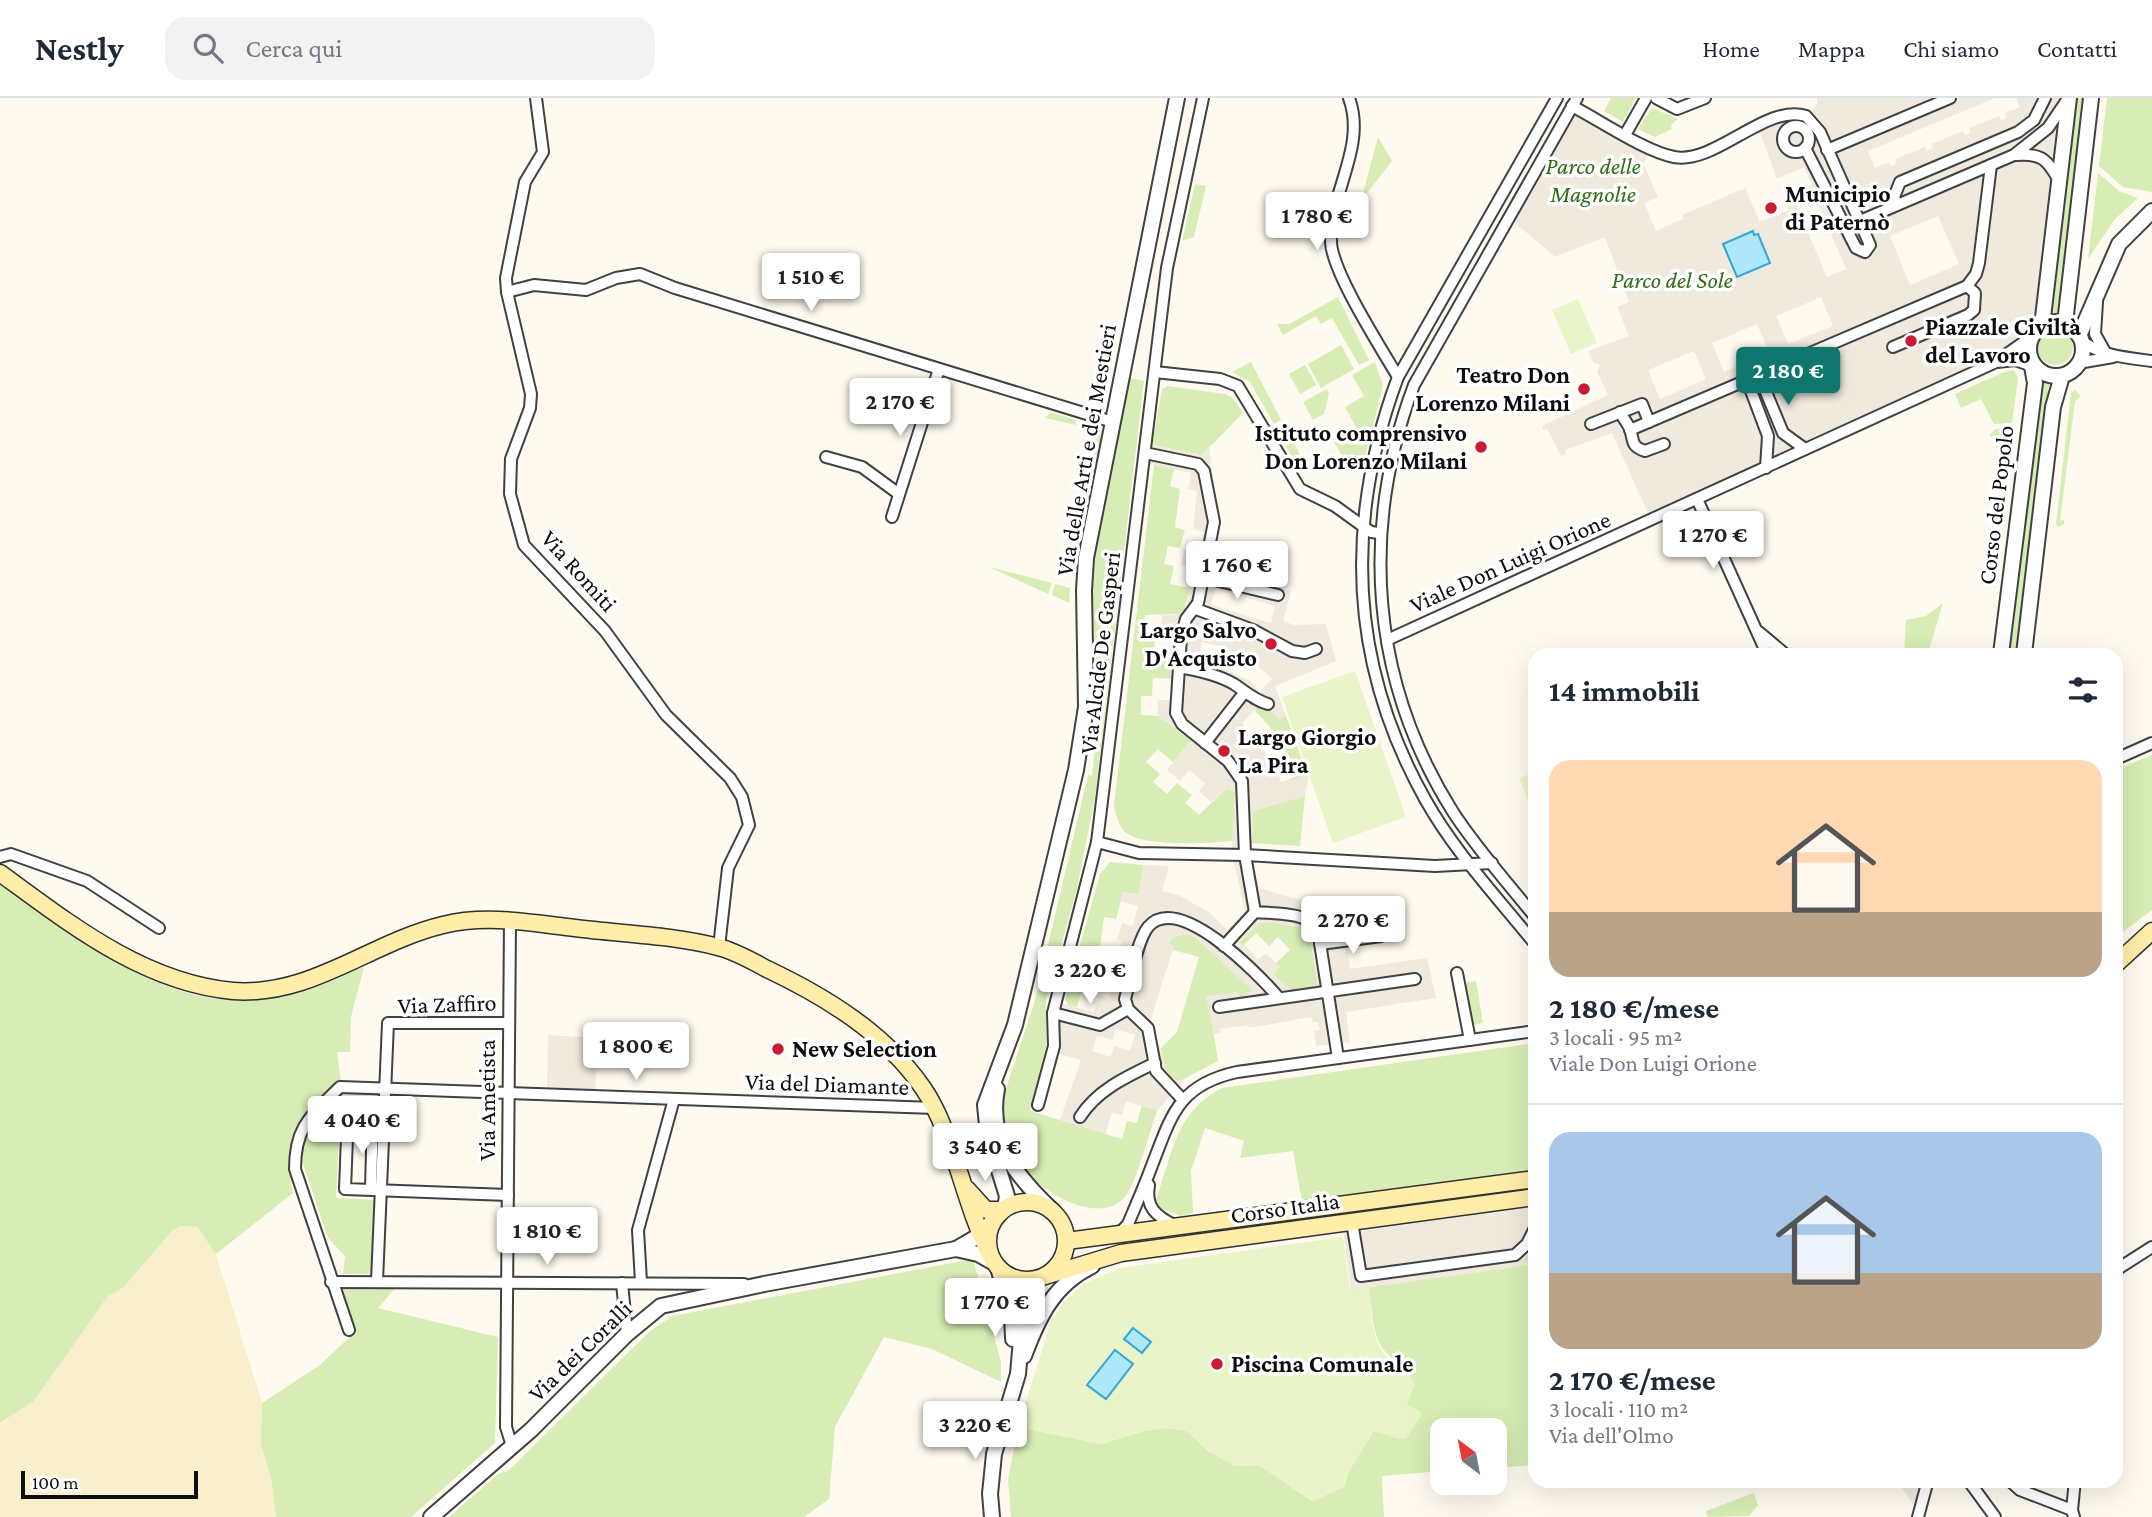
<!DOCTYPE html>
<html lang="it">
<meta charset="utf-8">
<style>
body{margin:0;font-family:"Crimson Pro",serif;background:#f2f2f3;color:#1f2937;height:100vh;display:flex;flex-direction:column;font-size:26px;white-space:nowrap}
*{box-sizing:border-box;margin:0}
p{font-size:23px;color:#747a83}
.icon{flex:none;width:38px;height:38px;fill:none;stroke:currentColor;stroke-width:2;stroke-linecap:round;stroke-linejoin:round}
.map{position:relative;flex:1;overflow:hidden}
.panel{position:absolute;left:1528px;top:550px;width:595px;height:840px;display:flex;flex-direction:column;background:#fff;border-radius:21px;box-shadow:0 7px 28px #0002}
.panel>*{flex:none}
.needle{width:46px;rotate:328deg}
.controls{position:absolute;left:1430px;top:1320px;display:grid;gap:14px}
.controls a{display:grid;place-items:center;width:77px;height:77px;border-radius:14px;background:#fff;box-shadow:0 7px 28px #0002;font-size:35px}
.scale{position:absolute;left:21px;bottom:18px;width:177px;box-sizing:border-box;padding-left:7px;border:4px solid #0e0e0e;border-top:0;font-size:19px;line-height:24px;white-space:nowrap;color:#0e0e0e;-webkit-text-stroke:5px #fff;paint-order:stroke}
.price{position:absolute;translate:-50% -60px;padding:0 16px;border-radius:7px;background:#fff;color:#222;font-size:23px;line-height:46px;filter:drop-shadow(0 2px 4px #0008)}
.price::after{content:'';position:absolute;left:50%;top:42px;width:21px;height:16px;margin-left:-10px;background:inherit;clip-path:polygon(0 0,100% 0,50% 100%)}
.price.selected{background:#0f766e;color:#fff}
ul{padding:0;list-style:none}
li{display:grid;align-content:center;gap:14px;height:371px;padding:0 21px}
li+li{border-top:2px solid #e0e1e3}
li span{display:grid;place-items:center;height:217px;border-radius:21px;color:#555}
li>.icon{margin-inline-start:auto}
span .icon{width:126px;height:126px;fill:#fffc;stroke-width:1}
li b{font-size:30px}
h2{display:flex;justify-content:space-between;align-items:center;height:84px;padding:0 21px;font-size:30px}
header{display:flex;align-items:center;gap:42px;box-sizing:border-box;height:98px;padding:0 35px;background:#fff;border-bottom:2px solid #e0e1e3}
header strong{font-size:33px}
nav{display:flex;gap:38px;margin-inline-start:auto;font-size:24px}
.search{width:490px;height:63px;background:#f2f2f3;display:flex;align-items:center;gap:18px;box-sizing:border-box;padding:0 24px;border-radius:21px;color:#747a83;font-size:26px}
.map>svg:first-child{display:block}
</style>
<header>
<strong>Nestly</strong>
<div class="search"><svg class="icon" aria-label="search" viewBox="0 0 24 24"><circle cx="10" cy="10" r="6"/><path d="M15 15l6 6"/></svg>Cerca qui</div>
<nav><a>Home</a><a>Mappa</a><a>Chi siamo</a><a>Contatti</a></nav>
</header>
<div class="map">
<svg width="2152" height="1419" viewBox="0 0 2152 1419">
<rect width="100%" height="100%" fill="#fffaef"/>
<path fill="#f8f0cd" d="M180,1128L197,1129L216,1156L262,1305L261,1346L271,1380L276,1419H0V1325L34,1303L107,1198L124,1189L172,1133Z"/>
<g fill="#d8edb5">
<path d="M1611,0H1636L1623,24L1604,13Z"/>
<path d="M2076,0H2085L2058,216L2050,217Z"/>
<path d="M2107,0H2152V94L2123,89L2099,68Z"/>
<path d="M1652,10L1678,21L1671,27L1672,31L1655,39L1638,31Z"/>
<path d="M1378,39L1392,63L1361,103Z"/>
<path d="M2098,75L2119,93L2138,100L2115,121L2088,161Z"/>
<path d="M1195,86L1206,88L1194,139L1182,143Z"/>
<path d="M1338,199L1369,262L1359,267L1332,220L1321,226L1316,218L1283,237L1277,226H1289Z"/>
<circle cx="2055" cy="249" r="18"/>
<path d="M1341,247L1354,271L1321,290L1308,266Z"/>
<path d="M1251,264L1281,322L1274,326L1250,284L1232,274Z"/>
<path d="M1375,264L1383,288L1365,359L1344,361L1334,344L1357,331L1345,309L1364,298L1352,277Z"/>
<path d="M1305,267L1316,287L1300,296L1289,276Z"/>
<path d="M2014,272L2018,280L2012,325L1994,326L1981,301L1961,310L1955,296L2004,274Z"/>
<path d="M1130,280L1144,283L1095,699L1077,791L1046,902V949L1030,1013L1090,1031L1112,1014L1105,1036L1122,1041L1127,1023L1137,1025L1142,1007L1165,1001L1157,1013C1150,1032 1136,1086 1125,1099C1098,1131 1031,1089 1016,1061C1006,1044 1002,1022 1002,1003L1035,902L1088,677L1092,678L1100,600H1097L1092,476Z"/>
<path d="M2039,285L2049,286L2016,556H2007Z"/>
<path d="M1168,288L1225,296L1233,300L1243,315L1202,357L1152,347L1162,291Z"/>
<path d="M1327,291L1329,296L1324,316L1313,322L1303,304Z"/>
<path d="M2075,292L2081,298L2075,303L2060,423L2064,422V426L2058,429L2056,426L2071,295Z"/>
<path d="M1052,314L1075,322L1076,327L1045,320Z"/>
<path d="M1084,326L1104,334L1087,414L1078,412L1098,333L1083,329Z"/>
<path d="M2013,329L2009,355L2001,359L1990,336L1995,331Z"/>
<path d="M1287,333L1303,362L1295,365L1280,337Z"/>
<path d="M1154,367L1174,371L1170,388L1180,391L1175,429L1185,432L1180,450L1168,448L1164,466L1174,468L1170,486L1190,490L1183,516L1145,517L1144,535L1155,536L1154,553L1171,554V581L1153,580L1152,598H1141V617L1158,618L1191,642L1173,664L1158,651L1146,664L1160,676L1153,684L1167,696L1177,685L1192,697L1185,705L1199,717L1226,691H1232L1235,694L1233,743C1209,745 1141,750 1124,733C1118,726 1116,717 1114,708Z"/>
<path d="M1076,418L1085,420L1079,448L1068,450Z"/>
<path d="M989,469L1052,485L1048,496Z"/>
<path d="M1055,486L1070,490L1069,505L1052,497Z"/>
<path d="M1943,505L1928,556H1904L1906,522L1926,518Z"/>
<path d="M1258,608L1271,612L1278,621L1286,618L1308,678L1306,690L1278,686L1297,678C1288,653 1274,631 1254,612L1242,625L1236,614Z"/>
<path d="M2152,657V812L2116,839V672Z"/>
<path d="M1305,698L1300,748L1252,745L1253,713Z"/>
<path d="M1110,764L1144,767L1139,796L1123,795L1116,821L1104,819L1099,856L1089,854L1084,872L1097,876L1092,893L1082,891L1077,909L1068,907L1065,901L1100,776Z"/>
<path d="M0,784C77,839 166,915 267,901C301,896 332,881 364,869L351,919L350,954H337L341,984C299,1026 281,1031 293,1095L216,1156L197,1129L180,1128L172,1133L124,1189L107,1199L34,1303L0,1325Z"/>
<path d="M1268,824L1304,830L1309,834L1318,888L1292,893L1272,876L1279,869L1276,865L1290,852L1278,839L1269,848L1256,835L1244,847L1258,862L1238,846L1259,825Z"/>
<path d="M1187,836L1195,839L1253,892L1239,901L1238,895L1213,930L1218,963L1180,983C1164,981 1164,963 1161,950L1177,934L1199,859L1173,852V848L1168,846L1173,839Z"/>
<path d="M1476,883L1483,925L1471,927L1464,885Z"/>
<path d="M1535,945V1071L1302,1104L1293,1053L1240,1060L1244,1043L1205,1030L1191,1073L1193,1115L1181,1118L1157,1109V1099C1172,1055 1177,1012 1222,990Z"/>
<path d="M341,998L336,1100L376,1102L372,1176H343L345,1158L328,1140L299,1054L307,1028L335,999Z"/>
<path d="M1535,1149V1367L1495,1370L1494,1332H1442V1373L1382,1378L1384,1419H1011L1008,1382L1018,1329L1101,1346L1145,1333L1165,1330L1187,1333L1208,1353L1235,1368L1259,1367L1312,1403L1344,1389L1348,1375L1373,1334H1385L1407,1306L1408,1273C1369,1247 1376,1232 1368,1189L1528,1167L1523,1161Z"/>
<path d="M973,1161L1001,1264V1284L932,1251L884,1239L835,1329L829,1401L804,1419H449L498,1376L509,1372L650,1233L672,1218Z"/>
<path d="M396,1189L378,1210L498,1239L495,1345L411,1419H276L271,1380L261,1346L262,1305L320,1267L356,1233L342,1190Z"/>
<path d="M1754,1395L1758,1407L1749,1418L1708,1419L1706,1413Z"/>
</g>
<g fill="#e9f4c8">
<path d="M1578,201L1597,245L1571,256L1552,212Z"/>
<path d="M1355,573L1406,719L1333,745L1282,599Z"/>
<path d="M1535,674V699L1528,702L1519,680Z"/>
<path d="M1343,1139L1350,1191L1368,1189C1372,1211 1370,1243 1387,1259C1399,1270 1408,1272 1415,1286L1407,1306L1422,1315L1406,1341C1393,1342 1386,1334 1373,1334L1348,1375L1344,1389L1312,1403L1259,1367L1235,1368L1208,1353L1187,1333L1165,1330L1145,1333L1101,1346L1018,1329L1051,1224L1063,1205L1083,1186L1120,1170Z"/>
</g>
<g fill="#f0e9dd" fill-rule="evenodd">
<path d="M1817,0H1995L1868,53L1875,70L1889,64L1891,68L1896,66L1895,61L1925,49L1927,53L1933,50L1932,46L1963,33L1965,37L1970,35L1969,30L1999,18L2001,22L2006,20L2005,15L2020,9L2016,0H2069L2042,228L2034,237L1994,265L1651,422L1612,335L1565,352L1566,356L1561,358L1547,331L1544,332L1542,328L1608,297L1597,274L1600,267L1593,264L1588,253L1629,238L1617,209L1629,204L1605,139L1555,159L1508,119L1572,8L1652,50L1643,65L1658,99L1644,105L1656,133L1683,121L1682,117L1745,90L1760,124L1789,112L1784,99L1812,87L1804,69L1777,81L1758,29L1806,18L1817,7ZM1816,101L1846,171L1827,179L1797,109ZM1938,118L1959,166L1910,187L1890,138ZM1821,199L1833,228L1788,246L1776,218ZM1757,226L1769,254L1724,274L1712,245ZM1694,253L1706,281L1660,301L1648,272Z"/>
<path d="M1146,346L1202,357L1209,349L1220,430L1213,470L1259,486L1291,493L1283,523L1294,527L1326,526L1336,563L1275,588L1286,618L1278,621L1271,612L1258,608L1242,625L1275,668L1281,684L1308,678L1305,698L1253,713L1252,757L1259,790L1392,828L1393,837L1407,842L1348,850L1350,871L1427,860L1436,900L1346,914L1350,944L1316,948L1314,933L1320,932L1318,924H1313L1311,919L1249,930L1248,927L1220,931L1221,935L1214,936L1206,898L1238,894L1239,901L1252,892L1195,839L1187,836L1173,839L1168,846L1174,848L1148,930L1161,950L1168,977L1173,982L1183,983L1157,1013L1126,1003L1122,1017L1112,1015L1105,1036L1060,1022L1081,962L1052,954L1056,904L1094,914L1099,898L1109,900L1115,881L1103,877L1107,861L1117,863L1122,843L1117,842L1122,825L1133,828L1138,808L1120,803L1123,794L1139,796L1144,767L1169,768L1162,793L1178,797L1209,814L1227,832L1245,813L1232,756L1235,694L1226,691L1211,704L1199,693L1205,685L1189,672L1180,683L1167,672L1191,642L1158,618V602H1170L1172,535L1161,534L1162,517H1178L1186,512L1192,470L1181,467L1185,451L1199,454L1203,434L1193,431L1197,393L1188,391L1191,375L1144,365ZM1215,491L1275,508L1271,525L1211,507ZM1202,544L1220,548L1256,566L1272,581L1260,594L1250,583L1199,559ZM1268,824L1304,830L1309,834L1318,888L1291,892L1273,876L1280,869L1266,855L1258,862L1240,844L1259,825ZM1116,931L1135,937L1130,953L1114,948L1111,959L1092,953L1097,938L1113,942Z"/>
<path d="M548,937L598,940L595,998L547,996Z"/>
<path d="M1535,1099V1149L1523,1161L1529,1167L1351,1192L1342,1125Z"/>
<path d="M1896,1383H1928L1919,1414L1901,1389Z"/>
</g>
<g fill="#afe7fb" stroke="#30a7d9" stroke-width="2">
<path d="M1753,133L1754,137L1758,136L1770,165L1737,179L1723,146Z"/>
<path d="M1133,1230L1151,1244L1142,1255L1124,1241Z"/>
<path d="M1115,1252L1133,1266L1106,1301L1087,1287Z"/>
</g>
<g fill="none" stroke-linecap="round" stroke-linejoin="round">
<defs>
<g id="minor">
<path d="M536,0L543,54L525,84L506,180L507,194L531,296L530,310L511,361L510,396L524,447L605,533L666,617L730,680L742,699L749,727L728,770L719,849"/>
<path d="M1203,0L1167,170L1097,744L1139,755L1245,757L1435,768L1492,765"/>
<path d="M1349,0C1367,49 1329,95 1331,144C1332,174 1381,250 1398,279"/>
<path d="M1656,0L1677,11L1705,0"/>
<path d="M1572,8C1599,22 1646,54 1674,59C1715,67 1766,5 1806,18L1820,34L1870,147L1865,154L1856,150L1805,50"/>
<circle cx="1796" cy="41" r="13"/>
<path d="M1625,37L1646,0"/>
<path d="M1827,52L1950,0"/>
<path d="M2017,57C2043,55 2048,63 2060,84"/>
<path d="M1897,107L1894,99L1900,84L2018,34L2034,22L2045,0"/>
<path d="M1860,123L2014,57L2048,30L2067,2"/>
<path d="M507,194L534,187L586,192L616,180L640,176L675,190L1113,324"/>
<path d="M2097,204L2095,236L2105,254"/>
<path d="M2080,241C2098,258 2128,260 2152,263"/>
<path d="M1893,249L1968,217L1974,212L1975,195L1967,188"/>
<path d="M1997,264L2015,262L2035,269"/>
<path d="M2078,265L2113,259"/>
<path d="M1155,274L1220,281L1238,288L1300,391L1335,408L1371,434L1379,435"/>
<path d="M1759,277L1783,335L1805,351"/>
<path d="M1747,282L1768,338L1766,370"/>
<path d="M1620,314C1623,320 1628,326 1630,331C1634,342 1630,348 1645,353L1664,346"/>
<path d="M1591,326L1642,306L1649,324"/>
<path d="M1630,332L1967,188L1976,176L1979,165L1991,67"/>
<path d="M1145,355L1198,366L1204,373L1214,424L1198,505L1186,521L1181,539L1176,615L1182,626L1228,663L1242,683L1245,757L1255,814C1276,816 1306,813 1318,832L1338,960"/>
<path d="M826,359L862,369L899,396"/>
<path d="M1697,401L1767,556"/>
<path d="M892,419L939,271"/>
<path d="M1202,479L1278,497"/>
<path d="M1196,511L1253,532L1292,553L1305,555L1316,551"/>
<path d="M1759,534L1785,556"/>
<path d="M1387,542L1994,265L2034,237"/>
<path d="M1179,569C1198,573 1217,576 1234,586C1246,594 1254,602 1268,606"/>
<path d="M1205,645L1244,595"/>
<path d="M2116,661L2152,645"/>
<path d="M0,759L11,756L87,783L159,830"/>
<path d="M1535,819C1507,784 1477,751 1453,714C1370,582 1360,431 1414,287L1577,0"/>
<path d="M510,823L506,1329L512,1348"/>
<path d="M1320,846L1381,838"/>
<path d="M1535,846C1497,799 1454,753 1425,701C1349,565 1344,424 1398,279L1557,0"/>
<path d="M1224,848L1255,814"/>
<path d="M1457,875L1470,942"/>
<path d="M1219,909L1415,881"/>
<path d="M1053,915L1100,927L1128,911"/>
<path d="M1183,1002L1156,973L1148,930L1128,911L1125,901C1130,883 1137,843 1148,829C1179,793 1260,878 1279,900"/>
<path d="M1038,1007L1054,948L1053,915L1097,744"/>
<path d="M1080,1019C1097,992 1126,979 1155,965"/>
<path d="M1149,1087C1145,1109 1156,1118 1174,1127"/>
<path d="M371,1091L373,1015L348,1014L345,1091L508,1097"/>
<path d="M1352,1124L1361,1178L1515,1157L1527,1146L1535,1130"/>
<path d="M1119,1136L1128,1126C1136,1107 1144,1089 1151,1070C1171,1019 1177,987 1237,974L1535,933"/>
<path d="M2116,1172L2152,1149"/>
<path d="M377,1183L388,925H509"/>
<path d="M331,1184L744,1186"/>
<path d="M641,1184L638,1132L674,1001"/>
<path d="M622,1185L627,1236"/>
<path d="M349,1232L295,1071C295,1028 311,1018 340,989L935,1010"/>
<path d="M1968,1382L1995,1419"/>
<path d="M2009,1382L2020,1392L2072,1412"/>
<path d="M1918,1419L1928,1382"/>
<path d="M2074,1419L2072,1412L2075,1382"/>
</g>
<g id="tertiary">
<circle cx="2056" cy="251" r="27"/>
<path d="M2065,225L2091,0"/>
<path d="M2042,228L2069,0"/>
<path d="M2079,238L2119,146L2152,113"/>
<path d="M2001,556L2035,285L2031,263"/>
<path d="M2024,556L2053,309L2062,278"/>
<path d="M997,991C987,1044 1017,1079 1053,1113"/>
<path d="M1005,1110L1007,1098L988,1037L985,1007L1015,927L1076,672L1086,609L1084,492L1086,460L1177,0"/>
<path d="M956,1151L980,1137L995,1120"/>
<path d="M998,1170L1012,1214L1013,1241"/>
<path d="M1024,1258C1038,1220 1053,1187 1092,1168"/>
<path d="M431,1419L531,1332L627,1236L661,1208L764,1186L956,1151L978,1156L994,1165"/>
<path d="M992,1419L990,1396L994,1356L1018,1276L1026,1183"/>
</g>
<g id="secondary">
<path d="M0,775C70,826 144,885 233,893C311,899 371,844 443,827C486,816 532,825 575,830C622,836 672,837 718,849C735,853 752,863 767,871C826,899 885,935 923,990C953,1033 964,1106 990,1157"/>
<path d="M2116,866L2152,833"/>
<path d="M967,1091L986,1112H1002"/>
<circle cx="1027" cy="1143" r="39"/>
<path d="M1067,1143L1535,1081"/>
<path d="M1045,1178L1121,1155L1535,1099"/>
</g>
</defs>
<use href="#minor" stroke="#414141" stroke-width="14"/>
<use href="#tertiary" stroke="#414141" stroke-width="18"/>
<use href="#secondary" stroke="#303030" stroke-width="19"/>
<use href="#minor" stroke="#fff" stroke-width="10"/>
<use href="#tertiary" stroke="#fff" stroke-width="14"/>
<use href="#secondary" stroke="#ffedaa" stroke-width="16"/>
</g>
<g fill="#cb1a34" stroke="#fff" stroke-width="2.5">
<circle cx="1771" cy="110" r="7"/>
<circle cx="1911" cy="243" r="7"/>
<circle cx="1584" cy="291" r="7"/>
<circle cx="1481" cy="349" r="7"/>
<circle cx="1271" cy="546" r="7"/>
<circle cx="1224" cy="653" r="7"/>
<circle cx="778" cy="951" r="7"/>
<circle cx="1217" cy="1266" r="7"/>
</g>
<g text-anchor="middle" stroke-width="7" stroke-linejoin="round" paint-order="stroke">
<g font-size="24" font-style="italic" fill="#326c18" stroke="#fff">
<text x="1593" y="76">Parco delle<tspan x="1593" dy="28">Magnolie</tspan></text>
<text x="1672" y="190">Parco del Sole</text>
</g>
<g font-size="24" font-weight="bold" fill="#0e0e0e" stroke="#fff" text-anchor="start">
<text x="1785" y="104">Municipio<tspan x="1785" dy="28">di Paternò</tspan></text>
<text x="1925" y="237">Piazzale Civiltà<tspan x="1925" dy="28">del Lavoro</tspan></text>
<text x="1570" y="285" text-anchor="end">Teatro Don<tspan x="1570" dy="28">Lorenzo Milani</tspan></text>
<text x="1467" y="343" text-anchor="end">Istituto comprensivo<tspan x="1467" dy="28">Don Lorenzo Milani</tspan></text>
<text x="1257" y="540" text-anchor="end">Largo Salvo<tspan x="1257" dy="28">D'Acquisto</tspan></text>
<text x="1238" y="647">Largo Giorgio<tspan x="1238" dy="28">La Pira</tspan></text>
<text x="792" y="959">New Selection</text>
<text x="1231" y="1274">Piscina Comunale</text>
</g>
<g font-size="24" fill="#0e0e0e" stroke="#fff">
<text transform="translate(1086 352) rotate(-80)" y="8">Via delle Arti e dei Mestieri</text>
<text transform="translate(1996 407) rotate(-83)" y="8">Corso del Popolo</text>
<text transform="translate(1510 464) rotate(-24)" y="8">Viale Don Luigi Orione</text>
<text transform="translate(579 473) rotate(48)" y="8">Via Romiti</text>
<text transform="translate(1100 555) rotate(-83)" y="8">Via Alcide De Gasperi</text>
<text transform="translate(447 906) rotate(-2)" y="8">Via Zaffiro</text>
<text transform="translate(827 986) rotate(2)" y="8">Via del Diamante</text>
<text transform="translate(487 1002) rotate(-90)" y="8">Via Ametista</text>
<text transform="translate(1285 1110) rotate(-8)" y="8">Corso Italia</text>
<text transform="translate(580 1253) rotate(-44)" y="8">Via dei Coralli</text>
</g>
</g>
</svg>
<div class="controls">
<a><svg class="needle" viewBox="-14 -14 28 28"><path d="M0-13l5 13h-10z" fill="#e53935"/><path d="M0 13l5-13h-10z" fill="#747a83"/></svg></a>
</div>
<div class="scale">100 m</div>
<b class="price" style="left:1317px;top:154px">1 780 €</b>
<b class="price" style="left:811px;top:215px">1 510 €</b>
<b class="price selected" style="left:1788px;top:309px">2 180 €</b>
<b class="price" style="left:900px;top:340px">2 170 €</b>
<b class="price" style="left:1713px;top:473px">1 270 €</b>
<b class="price" style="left:1237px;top:503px">1 760 €</b>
<b class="price" style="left:1353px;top:858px">2 270 €</b>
<b class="price" style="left:1090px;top:908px">3 220 €</b>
<b class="price" style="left:636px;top:984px">1 800 €</b>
<b class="price" style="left:362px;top:1058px">4 040 €</b>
<b class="price" style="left:985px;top:1085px">3 540 €</b>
<b class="price" style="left:547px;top:1169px">1 810 €</b>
<b class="price" style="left:995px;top:1240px">1 770 €</b>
<b class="price" style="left:975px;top:1363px">3 220 €</b>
<section class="panel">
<h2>14 immobili<svg class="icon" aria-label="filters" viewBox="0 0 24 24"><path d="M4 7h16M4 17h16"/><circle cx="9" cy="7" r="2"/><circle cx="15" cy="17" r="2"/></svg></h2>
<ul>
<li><span style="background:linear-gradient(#ffd9b3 70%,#b9a48a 0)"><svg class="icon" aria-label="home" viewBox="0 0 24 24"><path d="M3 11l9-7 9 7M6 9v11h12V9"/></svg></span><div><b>2 180 €/mese</b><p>3 locali · 95 m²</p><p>Viale Don Luigi Orione</p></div></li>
<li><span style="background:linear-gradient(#a9c7e8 65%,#b9a48a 0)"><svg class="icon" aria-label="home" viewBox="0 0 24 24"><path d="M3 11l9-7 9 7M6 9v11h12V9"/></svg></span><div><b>2 170 €/mese</b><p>3 locali · 110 m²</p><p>Via dell'Olmo</p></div></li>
</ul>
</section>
</div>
